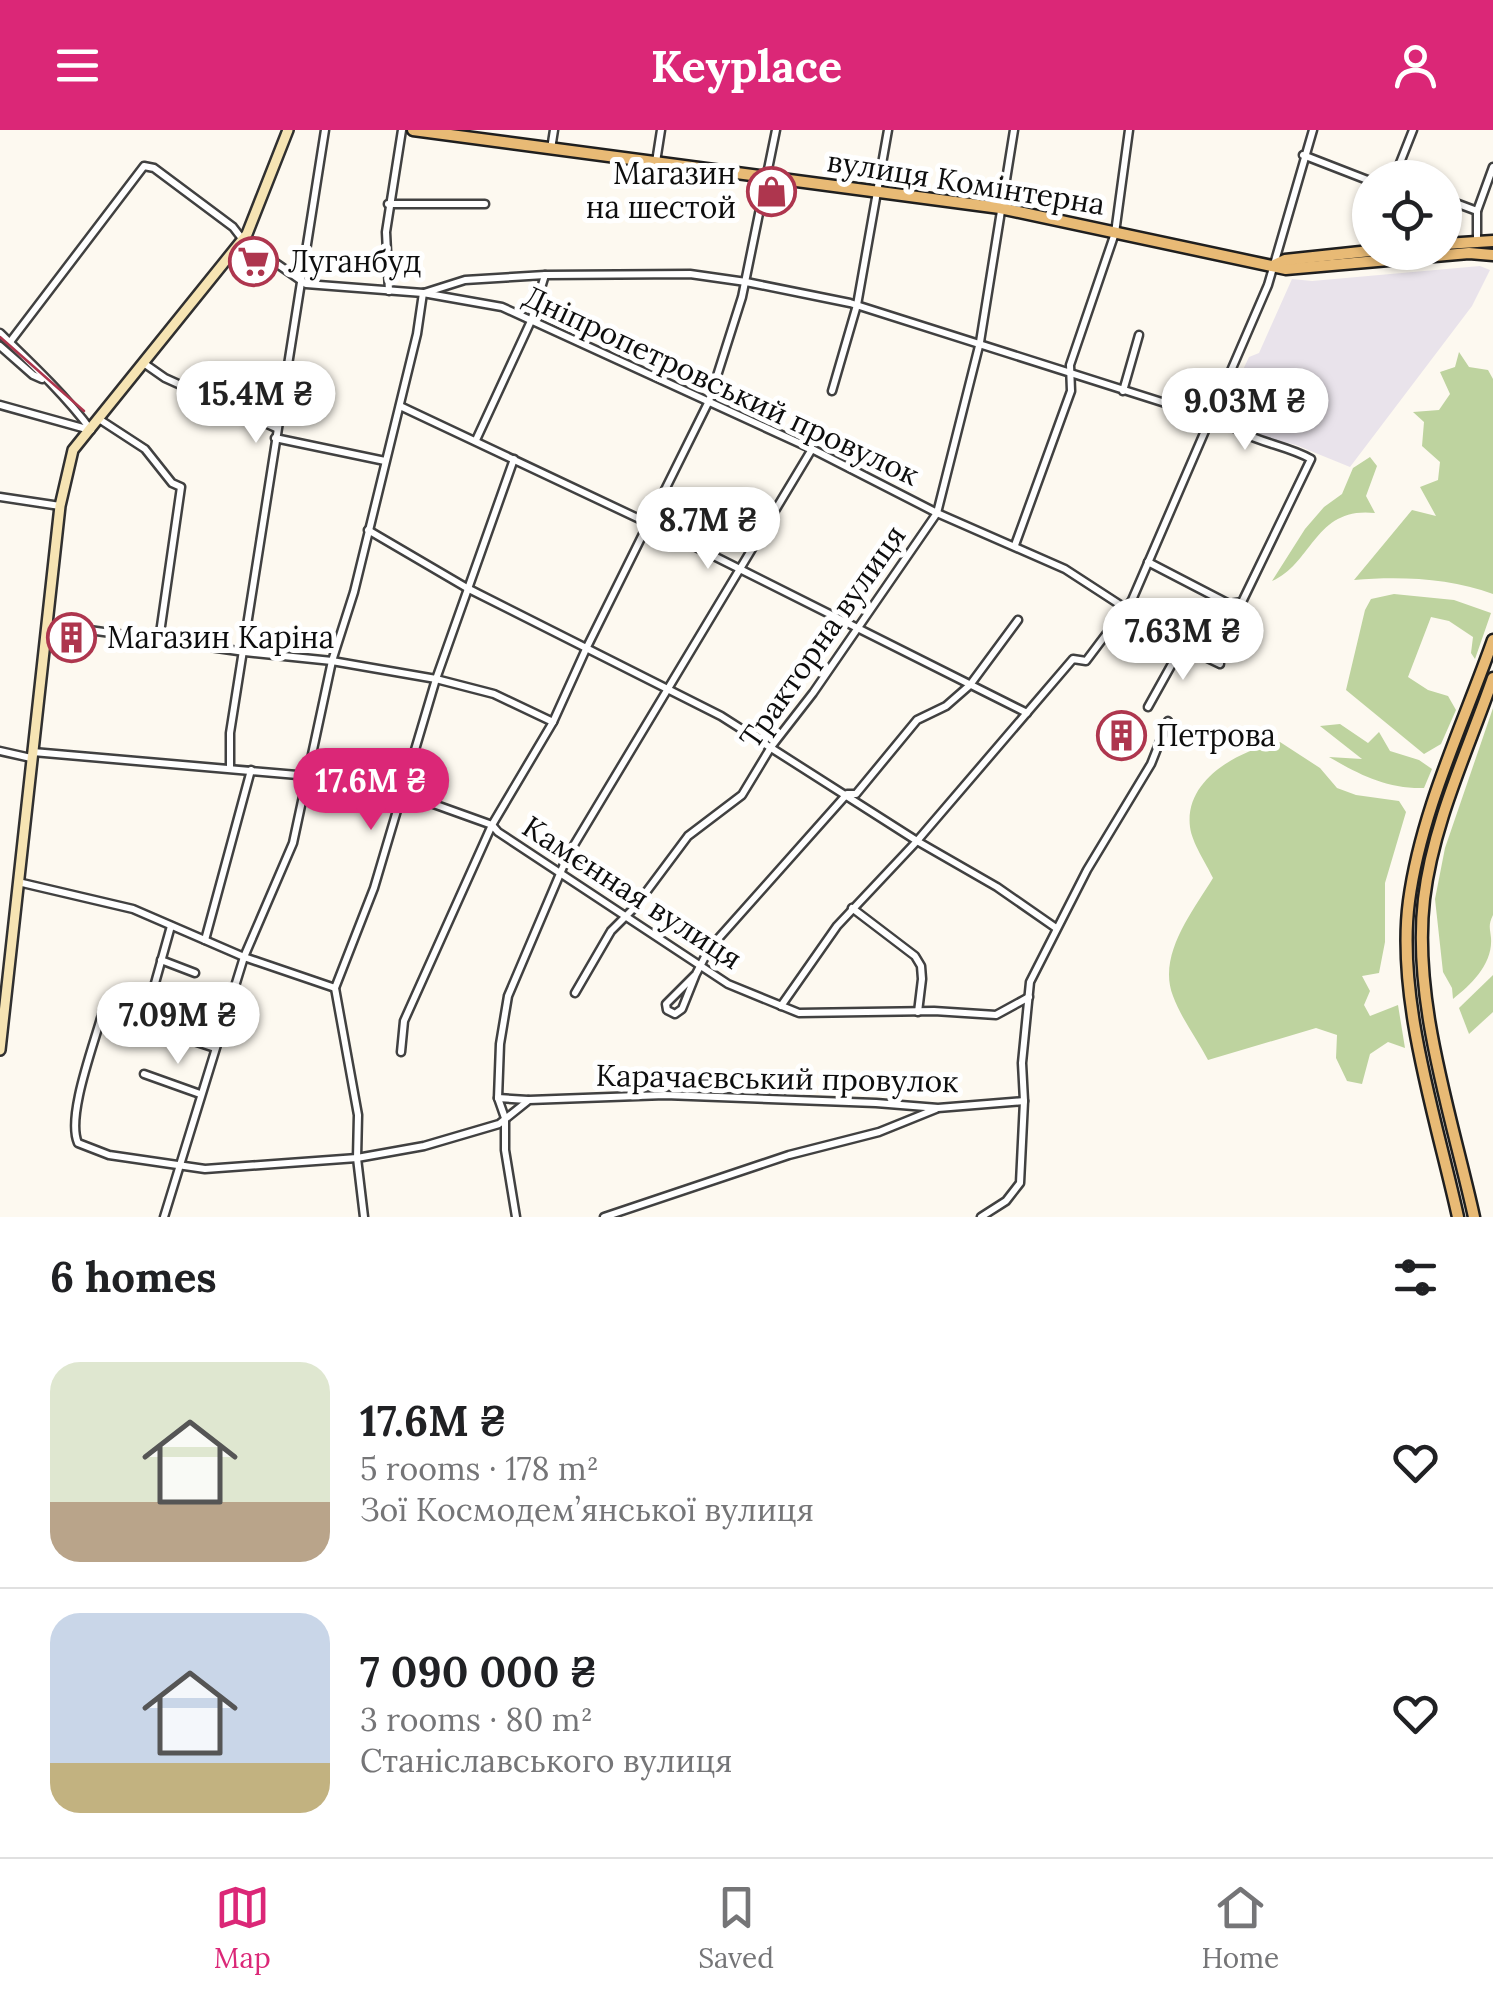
<!DOCTYPE html>
<meta charset="utf-8">
<style>
body{margin:0;font-family:Lora,serif;background:#f6f6f6;color:#202124;height:100vh;display:flex;flex-direction:column;font-size:38px;white-space:nowrap}
*{box-sizing:border-box;margin:0}
p{font-size:32px;color:#757577}
.icon{flex:none;width:55px;height:55px;fill:none;stroke:currentColor;stroke-width:2;stroke-linecap:round;stroke-linejoin:round}
.map{position:relative;height:1087px;overflow:hidden}
.panel{display:flex;flex-direction:column;background:#fff;flex:1}
.panel>*{flex:none}
.fabs{position:absolute;left:1352px;top:30px;display:grid;gap:20px}
.fabs a{display:grid;place-items:center;width:110px;height:110px;border-radius:50%;background:#fff;box-shadow:0 2px 8px #0004;font-size:50px}
.price{position:absolute;translate:-50% -85px;padding:0 22px;border-radius:35px;background:#fff;color:#222;font-size:32px;line-height:65px;filter:drop-shadow(0 2px 5px #0008)}
.price::after{content:'';position:absolute;left:50%;top:60px;width:30px;height:22px;margin-left:-15px;background:inherit;clip-path:polygon(0 0,100% 0,50% 100%)}
.price.selected{background:#db2777;color:#fff}
ul{padding:0;list-style:none}
li{display:flex;align-items:center;gap:30px;height:250px;padding:0 50px}
li+li{border-top:2px solid #e0e0e0}
li span{display:grid;place-items:center;flex:none;width:280px;height:200px;border-radius:30px;color:#555}
li>.icon{margin-inline-start:auto}
span .icon{width:120px;height:120px;fill:#fffc;stroke-width:1}
li b{font-size:42px}
h2{display:flex;justify-content:space-between;align-items:center;height:120px;padding:0 50px;font-size:42px}
header{display:flex;justify-content:space-between;align-items:center;height:130px;padding:0 50px;background:#db2777;color:#fff;font-size:45px;font-weight:800}
.menu{display:flex;justify-content:space-around;align-items:center;height:140px;border-top:2px solid #e0e0e0;background:#fff;font-size:28px;color:#757577}
.menu a{display:grid;justify-items:center;gap:5px}
.menu .selected{color:#db2777}
.map>svg:first-child{display:block}
</style>
<header><svg class="icon" aria-label="menu" viewBox="0 0 24 24"><path d="M4 6h16M4 12h16M4 18h16"/></svg>Keyplace<svg class="icon" aria-label="person" viewBox="0 0 24 24"><circle cx="12" cy="8" r="4"/><path d="M4 21q1-7 8-7t8 7"/></svg></header>
<div class="map">
<svg width="1493" height="1087" viewBox="0 0 1493 1087">
<rect width="100%" height="100%" fill="#fdf9f0"/>
<path fill="#e9e3eb" d="M1480,136L1490,140L1472,176L1350,337L1296,315L1268,308L1222,284L1249,227L1259,223L1292,149L1312,151Z"/>
<g fill="#bed39f">
<path d="M1459,222L1469,237L1488,240L1493,249V464C1450,448 1400,446 1354,450L1412,380L1436,386L1420,357L1438,350L1440,332L1422,316L1424,292L1413,282L1439,280L1450,264L1440,242L1455,237Z"/>
<path d="M1370,327L1377,336L1366,366L1375,383C1315,376 1313,433 1272,451L1305,399L1324,377L1342,364L1353,338Z"/>
<path d="M1394,464L1454,470L1491,483L1475,529L1471,523L1473,507L1449,491L1431,487L1408,547L1428,560L1448,566L1456,580L1441,614L1424,624L1346,560L1365,480L1371,469Z"/>
<path d="M1493,578V785C1488,795 1490,798 1491,808C1493,834 1471,855 1453,869L1452,858L1443,842L1435,769L1445,718Z"/>
<path d="M1340,594L1368,613L1379,602L1390,621L1419,630L1432,639L1424,658C1387,659 1360,645 1329,627L1362,629L1320,596Z"/>
<path d="M1280,612L1320,638L1337,658L1356,665L1399,671L1406,682L1385,753V812L1379,843L1362,846L1370,861L1364,875L1370,886L1398,875L1405,918L1388,912L1370,924L1362,954L1347,951L1336,928L1337,905L1316,898L1208,930C1197,909 1181,888 1173,866C1157,825 1193,781 1213,748C1206,733 1192,713 1190,697C1184,648 1241,620 1280,612Z"/>
<path d="M1493,845V882L1469,904L1459,878Z"/>
</g>
<g fill="none" stroke-linecap="round" stroke-linejoin="round">
<defs>
<g id="street">
<path d="M551,19L554,0"/>
<path d="M1303,25L1370,51"/>
<path d="M656,32L661,0"/>
<path d="M1394,48L1413,0"/>
<path d="M1445,69L1477,81"/>
<path d="M388,74H485"/>
<path d="M1477,110V81L1493,37"/>
<path d="M389,161L386,102L402,0"/>
<path d="M424,163L465,150L545,145L690,144L746,152L850,173L1209,287"/>
<path d="M0,203C30,232 66,266 91,300"/>
<path d="M10,212L144,36L154,38L233,97L243,110L306,154L423,163L502,177L812,319L937,383L1065,439L1125,478"/>
<path d="M0,216L33,245L42,249"/>
<path d="M145,234L165,248L276,298"/>
<path d="M832,261L857,175L888,0"/>
<path d="M1123,261L1139,205"/>
<path d="M0,275L90,300"/>
<path d="M400,276L648,393L1027,583"/>
<path d="M99,289L145,319L172,353L181,357L159,510"/>
<path d="M275,308L385,331"/>
<path d="M476,310L531,191L545,145"/>
<path d="M0,367L60,376"/>
<path d="M368,400L467,458L721,586L917,711L997,757L1056,798"/>
<path d="M1015,415L1071,261L1070,235L1115,103L1129,0"/>
<path d="M1148,432L1229,474L1242,472L1311,329C1280,311 1234,312 1214,277"/>
<path d="M47,494L245,522L332,531L436,549L494,564L553,592"/>
<path d="M1148,577L1197,489L1209,495L1195,522L1220,534"/>
<path d="M0,621L31,628"/>
<path d="M33,622L309,646L400,662L492,695L498,702L728,854L799,883L934,881L996,885L1029,867"/>
<path d="M230,638V603L325,0"/>
<path d="M18,752L133,779L244,827L335,858"/>
<path d="M852,778L915,826L921,836L922,849L918,882"/>
<path d="M205,810L251,640"/>
<path d="M161,830L195,843"/>
<path d="M696,844L682,879L675,884L667,880L666,874L696,844L709,819L847,664H856L917,590L946,576L970,555L1018,490"/>
<path d="M575,863L611,801L635,777L688,706L742,665L771,617L813,563L937,383L980,212L1014,0"/>
<path d="M781,876L837,796L917,711L1073,529L1086,531L1132,470L1268,155L1313,0"/>
<path d="M143,896L171,796"/>
<path d="M215,918L103,881C95,912 66,986 78,1013L109,1025L205,1039L357,1028L424,1016L499,994L529,970L665,965L876,973L938,978L1024,971"/>
<path d="M401,922L404,891L492,695L553,592L586,519L709,271L742,167L776,0"/>
<path d="M144,944L200,964"/>
<path d="M498,968L528,970"/>
<path d="M164,1087L244,827L293,713L332,531L354,462L417,204L423,163"/>
<path d="M364,1087L357,1028L358,985L335,858L374,758L436,549L514,329"/>
<path d="M516,1087L505,1020V988L498,968L500,914L508,866L568,725L812,319"/>
<path d="M604,1087L789,1025L879,1002L936,979"/>
<path d="M981,1087L1006,1071L1020,1053L1024,971L1022,933L1030,852L1087,740L1151,634L1168,591"/>
</g>
<path id="secondary" d="M0,920L60,376L73,320L247,104L288,0"/>
<g id="primary">
<path d="M413,0L1000,78L1286,139L1469,123L1493,125"/>
<path d="M1445,114L1493,111"/>
<path d="M1272,136L1285,130L1370,121"/>
<path d="M1458,1087C1437,991 1396,869 1409,771C1421,681 1463,595 1493,510"/>
<path d="M1474,1087C1452,987 1412,871 1424,769C1433,693 1468,620 1493,548"/>
</g>
</defs>
<use href="#street" stroke="#414141" stroke-width="11"/>
<use href="#secondary" stroke="#303030" stroke-width="14"/>
<use href="#primary" stroke="#1f1f1f" stroke-width="15"/>
<use href="#street" stroke="#fff" stroke-width="6"/>
<use href="#secondary" stroke="#f6e4b3" stroke-width="9"/>
<use href="#primary" stroke="#e8ba75" stroke-width="10"/>
<path stroke="#ae364e" stroke-width="2.5" d="M0,207L84,281"/>
</g>
<defs>
<symbol id="shop-ring" viewBox="-11 -11 22 22"><circle r="9.5" fill="#fff" stroke="#ae364e" stroke-width="1.5"/><path d="M-5-2.5h2.3a2.7 3.5 0 0 1 5.4 0H5L5.5 6h-11ZM-1.5-2.5h3a1.5 2.3 0 0 0-3 0Z" fill="#ae364e"/></symbol>
<symbol id="supermarket-ring" viewBox="-11 -11 22 22"><circle r="9.5" fill="#fff" stroke="#ae364e" stroke-width="1.5"/><path d="M-6-5.5h2.5l.6 2H6L4.5 2H-2.5L-4.4-4H-6ZM-1.5 3.2a1.3 1.3 0 1 0 .1 0ZM3 3.2a1.3 1.3 0 1 0 .1 0Z" fill="#ae364e"/></symbol>
<symbol id="building-ring" viewBox="-11 -11 22 22"><circle r="9.5" fill="#fff" stroke="#ae364e" stroke-width="1.5"/><path d="M-4-6H4V6H1V3H-1V6H-4ZM-2.5-4.3h1.7v1.8h-1.7ZM.8-4.3h1.7v1.8H.8ZM-2.5-1h1.7V.8h-1.7ZM.8-1h1.7V.8H.8Z" fill="#ae364e"/></symbol>
</defs>
<g fill-rule="evenodd">
<use href="#shop-ring" x="744" y="34" width="55" height="55"/>
<use href="#supermarket-ring" x="226" y="104" width="55" height="55"/>
<use href="#building-ring" x="44" y="480" width="55" height="55"/>
<use href="#building-ring" x="1094" y="578" width="55" height="55"/>
</g>
<g text-anchor="middle" stroke-width="10" stroke-linejoin="round" paint-order="stroke">
<g font-size="30" fill="#0e0e0e" stroke="#fff" text-anchor="start">
<text x="736" y="54" text-anchor="end">Магазин<tspan x="736" dy="34">на шестой</tspan></text>
<text x="288" y="142">Луганбуд</text>
<text x="107" y="518">Магазин Каріна</text>
<text x="1156" y="616">Петрова</text>
</g>
<g font-size="30" fill="#0e0e0e" stroke="#fff">
<text transform="translate(966 53) rotate(9)" y="10">вулиця Комінтерна</text>
<text transform="translate(721 256) rotate(25)" y="10">Дніпропетровський провулок</text>
<text transform="translate(823 507) rotate(-55)" y="10">Тракторна вулиця</text>
<text transform="translate(632 763) rotate(33)" y="10">Камєнная вулиця</text>
<text transform="translate(777 949) rotate(1)" y="10">Карачаєвський провулок</text>
</g>
</g>
</svg>
<div class="fabs">
<a><svg class="icon" aria-label="locate" viewBox="0 0 24 24"><circle cx="12" cy="12" r="6"/><path d="M12 2v4M12 18v4M2 12h4M18 12h4"/></svg></a>
</div>
<b class="price" style="left:256px;top:316px">15.4M ₴</b>
<b class="price" style="left:1245px;top:323px">9.03M ₴</b>
<b class="price" style="left:708px;top:442px">8.7M ₴</b>
<b class="price" style="left:1183px;top:553px">7.63M ₴</b>
<b class="price selected" style="left:371px;top:703px">17.6M ₴</b>
<b class="price" style="left:178px;top:937px">7.09M ₴</b>
</div>
<section class="panel">
<h2>6 homes<svg class="icon" aria-label="filters" viewBox="0 0 24 24"><path d="M4 7h16M4 17h16"/><circle cx="9" cy="7" r="2"/><circle cx="15" cy="17" r="2"/></svg></h2>
<ul>
<li><span style="background:linear-gradient(#dfe7d0 70%,#b9a48a 0)"><svg class="icon" aria-label="home" viewBox="0 0 24 24"><path d="M3 11l9-7 9 7M6 9v11h12V9"/></svg></span><div><b>17.6M ₴</b><p>5 rooms · 178 m²</p><p>Зої Космодем’янської вулиця</p></div><svg class="icon" aria-label="heart" viewBox="0 0 24 24"><path d="M12 20l-8-8c-3-5 5-10 8-4 3-6 11-1 8 4z"/></svg></li>
<li><span style="background:linear-gradient(#c9d6e8 75%,#c2b280 0)"><svg class="icon" aria-label="home" viewBox="0 0 24 24"><path d="M3 11l9-7 9 7M6 9v11h12V9"/></svg></span><div><b>7 090 000 ₴</b><p>3 rooms · 80 m²</p><p>Станіславського вулиця</p></div><svg class="icon" aria-label="heart" viewBox="0 0 24 24"><path d="M12 20l-8-8c-3-5 5-10 8-4 3-6 11-1 8 4z"/></svg></li>
</ul>
</section>
<nav class="menu">
<a class="selected"><svg class="icon" aria-label="map" viewBox="0 0 24 24"><path d="M3 6l6-2 6 2 6-2v14l-6 2-6-2-6 2zM9 4v14M15 6v14"/></svg>Map</a>
<a><svg class="icon" aria-label="saved" viewBox="0 0 24 24"><path d="M7 4h10v16l-5-4-5 4z"/></svg>Saved</a>
<a><svg class="icon" aria-label="home" viewBox="0 0 24 24"><path d="M3 11l9-7 9 7M6 9v11h12V9"/></svg>Home</a>
</nav>
